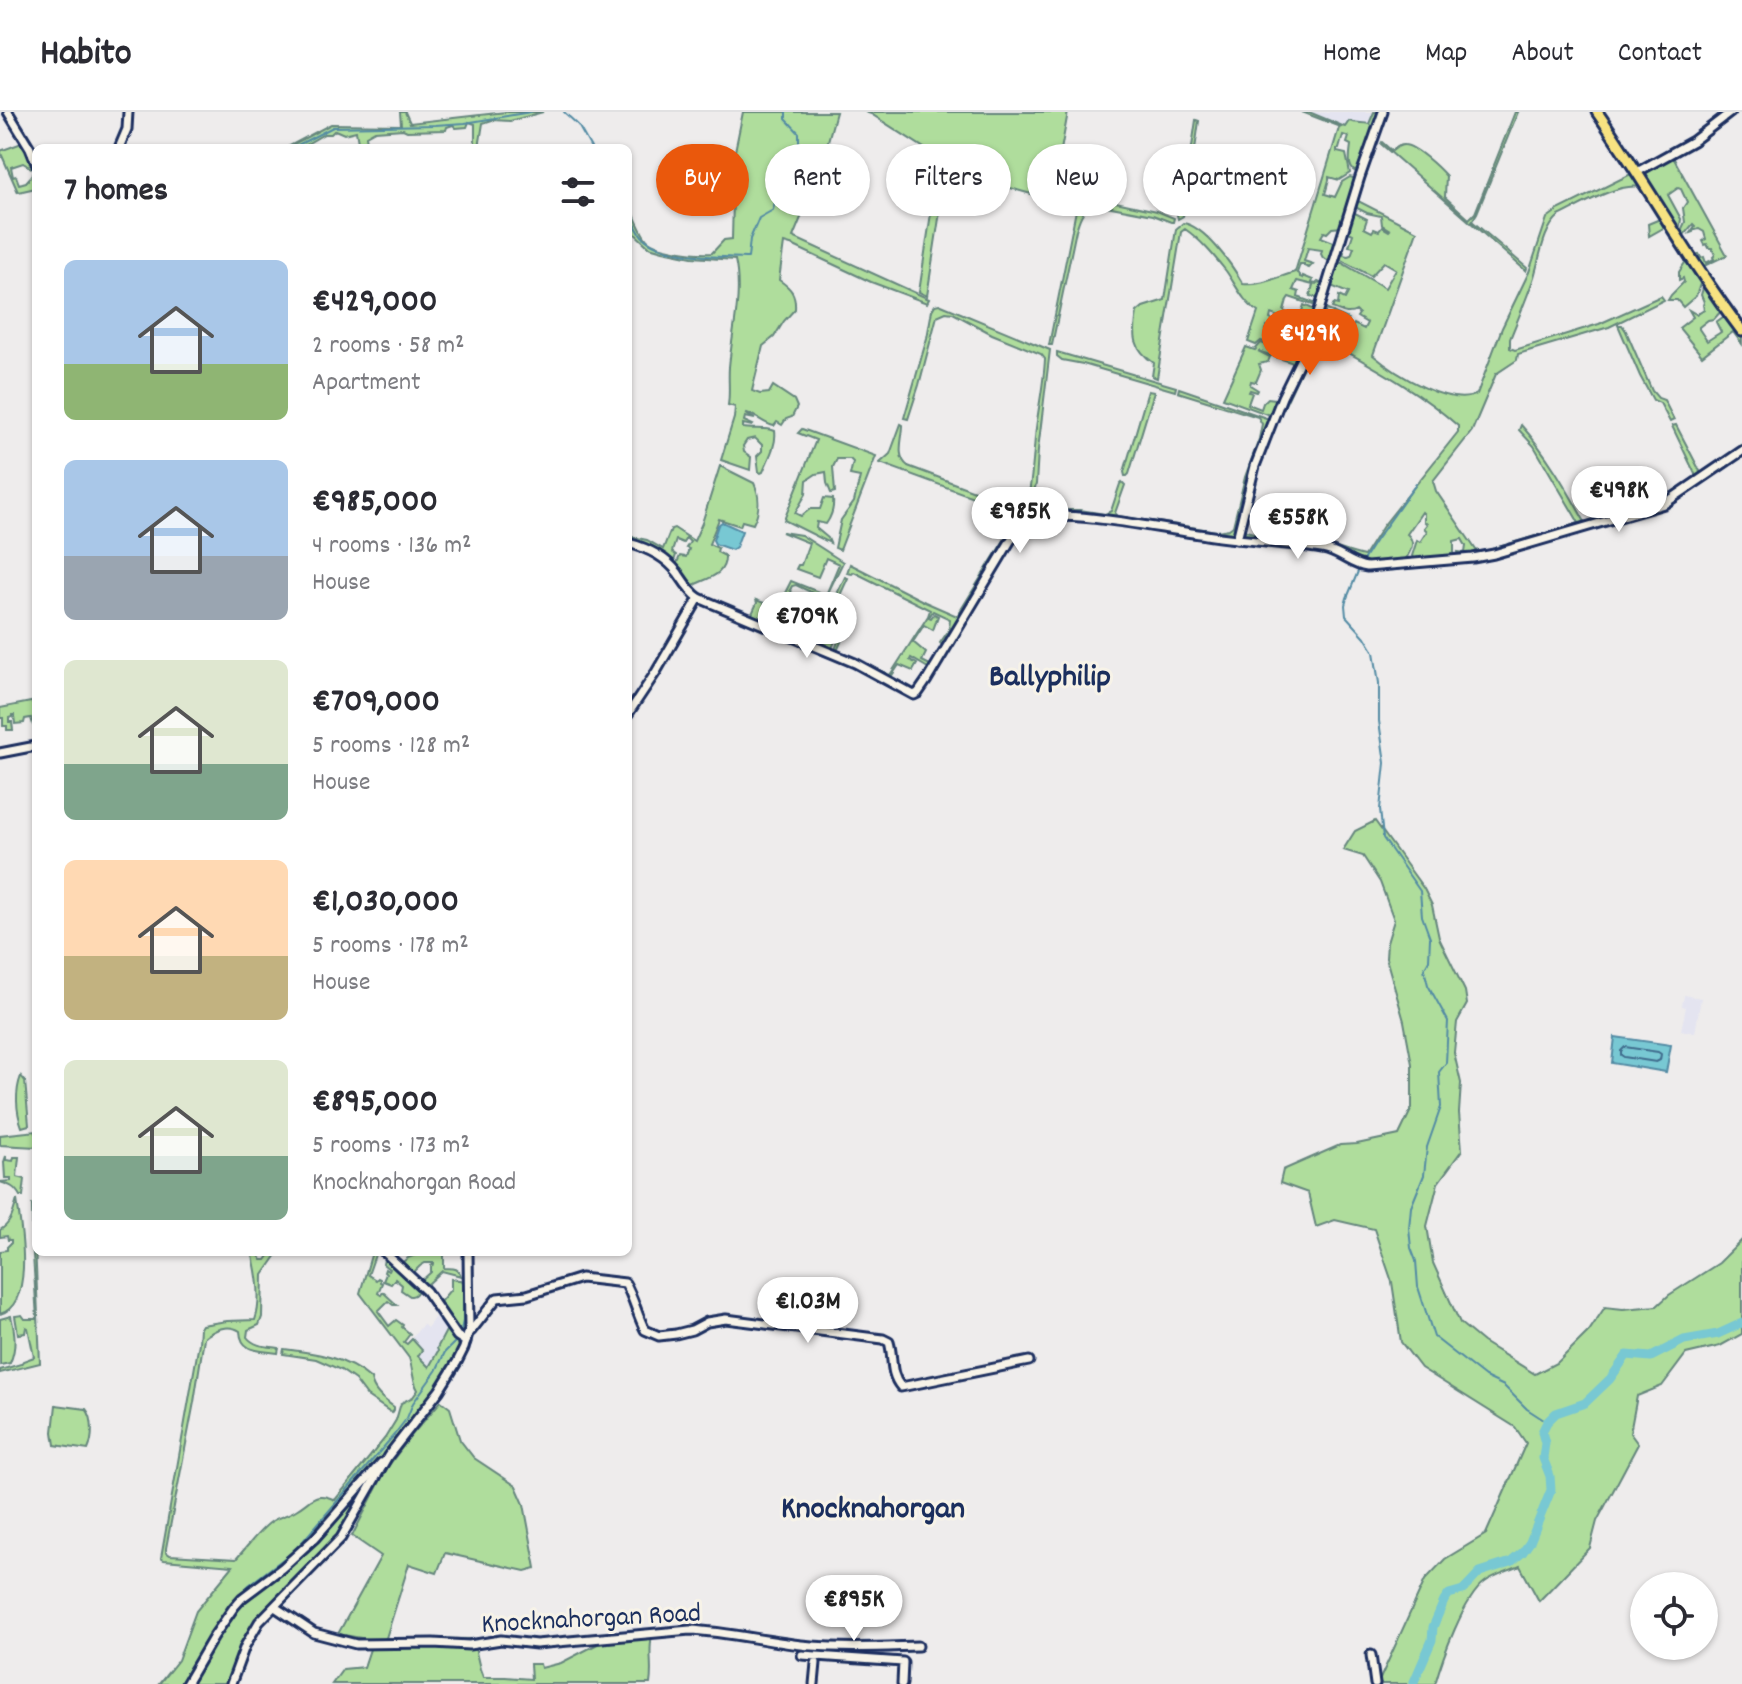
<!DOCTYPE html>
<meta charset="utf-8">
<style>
body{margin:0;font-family:Dekko,sans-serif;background:#f7f7f7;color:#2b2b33;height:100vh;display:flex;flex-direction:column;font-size:30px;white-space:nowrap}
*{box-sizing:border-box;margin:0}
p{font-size:26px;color:#7c7c81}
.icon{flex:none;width:44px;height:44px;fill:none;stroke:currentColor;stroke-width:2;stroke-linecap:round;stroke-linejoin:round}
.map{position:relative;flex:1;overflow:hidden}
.details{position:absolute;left:32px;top:32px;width:600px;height:1112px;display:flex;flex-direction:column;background:#fff;border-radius:12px;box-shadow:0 2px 6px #0004}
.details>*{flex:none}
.top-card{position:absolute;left:656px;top:32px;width:760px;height:72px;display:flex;gap:16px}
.fabs{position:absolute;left:1630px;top:1460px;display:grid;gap:16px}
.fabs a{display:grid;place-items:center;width:88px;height:88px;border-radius:50%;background:#fff;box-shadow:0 2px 6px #0004;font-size:40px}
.price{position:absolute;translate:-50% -68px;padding:0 18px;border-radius:28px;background:#fff;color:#222;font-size:26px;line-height:52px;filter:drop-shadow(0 2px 4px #0008)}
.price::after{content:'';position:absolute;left:50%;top:48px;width:24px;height:18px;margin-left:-12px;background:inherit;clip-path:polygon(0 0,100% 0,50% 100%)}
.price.selected{background:#ea580c;color:#fff}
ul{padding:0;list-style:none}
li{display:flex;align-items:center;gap:24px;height:200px;padding:0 32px}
li span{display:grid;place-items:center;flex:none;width:224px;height:160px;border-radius:12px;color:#555}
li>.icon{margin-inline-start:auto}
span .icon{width:96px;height:96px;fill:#fffc;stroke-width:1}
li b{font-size:34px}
h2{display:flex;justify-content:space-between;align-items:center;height:96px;padding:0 32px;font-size:34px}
.chip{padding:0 28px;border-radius:36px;background:#fff;box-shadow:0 2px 6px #0004;font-size:28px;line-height:72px}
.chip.selected{background:#ea580c;color:#fff}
header{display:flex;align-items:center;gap:48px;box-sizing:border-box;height:112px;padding:0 40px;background:#fff;border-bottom:2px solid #e1e1e2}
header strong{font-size:38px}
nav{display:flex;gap:44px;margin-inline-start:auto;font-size:28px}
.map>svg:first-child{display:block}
</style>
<header>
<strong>Habito</strong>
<nav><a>Home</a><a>Map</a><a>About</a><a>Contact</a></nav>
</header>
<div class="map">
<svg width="1742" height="1572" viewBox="0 0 1742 1572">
<rect width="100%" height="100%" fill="#eeecec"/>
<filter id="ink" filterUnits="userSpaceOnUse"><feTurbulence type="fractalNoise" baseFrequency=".0125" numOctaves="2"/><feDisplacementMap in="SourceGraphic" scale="16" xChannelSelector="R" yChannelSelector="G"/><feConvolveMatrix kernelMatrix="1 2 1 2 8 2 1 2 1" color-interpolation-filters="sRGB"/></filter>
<g filter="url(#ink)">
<g fill="#e4e4f0">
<path d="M1309,0H1378L1369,25Z"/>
<path d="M1684,883L1701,886L1695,921L1681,918L1686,895L1682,894Z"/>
<path d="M437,1202L448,1215L437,1236L439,1239L425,1262L408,1231L423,1212L427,1216Z"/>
</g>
<g fill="#afdd9c" stroke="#65867d" stroke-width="2">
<path d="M4,0H6L35,53L33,57L23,51L11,55L13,65L16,64L19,72L26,70L35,60L36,76L18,80L0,39L22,31Z"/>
<path d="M400,0H405L410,11L506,0H543L510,9L492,8L483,11L479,36H475V12L469,10L467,15L456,16L453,13L447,15L446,18L407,19L403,17L375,19L366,24L368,36H359L356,19L344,22L335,18L331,22H324L300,36H286L331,12L401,13Z"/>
<path d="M743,0H836L819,62L793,125L929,187L927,191L871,170L794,134L784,131L779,168C791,176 796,182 795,197L784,209L774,225L763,234L752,279L760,282L769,281L773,274L794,288L797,295L792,305L786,307L782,313L777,310L774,314C764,312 757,304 747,301L746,302L755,307L745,305L744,309L753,313L752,314L743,312V316C753,318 766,315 775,319C777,333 768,347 763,360L761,361L759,360L757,344L762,339V333L755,326L747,328L743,334L744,340L751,345L750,358L721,348L734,306L735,295L728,293C730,280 728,268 729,255C732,219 743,183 735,148L692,145L663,139L649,135L631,118L633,112L628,107V90C634,101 638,114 645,125C653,138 697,142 712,141L724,128L732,127L733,88L738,70L735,62L734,44Z"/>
<path d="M865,0H1068L1053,82L1096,87L1094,93C1081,98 1080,106 1076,118L1052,233H1049L1077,93C1032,83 986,72 947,48L946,61L927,184L919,180L939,49L929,46L927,38L871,2Z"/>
<path d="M1302,0H1309L1345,15L1349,9C1357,12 1363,10 1369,12L1374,0H1378L1371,20L1372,25L1359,61C1346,58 1350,43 1351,33L1347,31L1349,25L1343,23L1339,37H1337V40L1346,42L1350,61L1339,68L1329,65V68L1325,82L1335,85L1342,70L1350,65L1357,67L1342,115L1332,116L1327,121L1324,120L1321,125L1336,131L1340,120L1333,144L1328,148L1323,146L1321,142L1322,138L1308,136L1304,149L1313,152L1309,156L1304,154V152H1300L1297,161L1300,163V165L1303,166V164L1313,168L1312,171L1316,172L1318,170L1323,172L1319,186L1310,184L1313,173L1297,169L1293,178L1299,180L1298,185L1314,191L1313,193L1289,185L1287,188L1284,199L1289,202V205L1293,207L1295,204L1300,205L1304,193L1313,197L1315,201L1308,222C1302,224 1299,222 1294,219V215L1288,213L1289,209L1271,202L1270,207L1274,209V216L1267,214L1265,218L1289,226L1292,224L1302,226L1305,230L1304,233L1276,224L1275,226L1278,228L1275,234L1261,229L1256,233L1248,230L1258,200C1243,190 1236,173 1226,159C1214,144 1201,128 1185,117L1181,120L1157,266L1152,264L1154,251C1133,237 1133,224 1137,200L1143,195L1165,188L1176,117L1183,111C1205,114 1232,153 1243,172C1260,174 1278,165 1295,160L1339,16L1341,15Z"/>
<path d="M1515,0H1518L1477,101L1472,109L1527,156L1526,159L1381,32L1382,30L1392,39C1396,36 1398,33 1404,33C1415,33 1439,56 1446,64L1445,85L1469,107L1475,101Z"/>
<path d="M1592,0H1594L1667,114L1649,124L1648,112L1660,107L1640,75C1617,71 1580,94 1559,104C1542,118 1540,148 1533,168C1526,188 1518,207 1510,227V236L1515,238L1599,212L1661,184L1664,188L1609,215L1518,242L1517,248L1496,262L1472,319L1433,369L1436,379L1476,438L1482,440L1579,411L1534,334L1519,318L1521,313C1548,343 1566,376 1585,410L1666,386L1695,365V362L1672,314L1676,313L1701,361L1742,333V337L1668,388L1490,441L1470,444L1467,441L1468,444H1459L1458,440L1465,441L1466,434L1462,427L1454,429V445L1415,447L1412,444L1417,428L1420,430L1427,419L1424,416L1427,412L1424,409V402L1422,400L1407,422C1417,431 1410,440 1404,450L1361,452L1336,437L1240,425L1250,376L1278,299L1281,301L1259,356L1244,416L1246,419C1269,426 1292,426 1315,430C1332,433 1348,441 1364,444L1383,414L1458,320V314C1418,278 1370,253 1324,227L1319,226L1315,229L1283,297L1280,296L1319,210L1328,212L1333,200L1326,198L1323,207H1320L1323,196L1346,206L1349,209L1346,216L1351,218L1354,212L1364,217L1367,211L1357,205L1359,202L1356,199C1347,204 1341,199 1332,196L1334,192L1338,193L1339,184L1345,187L1348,181L1331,174L1329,171L1335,150L1342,151L1385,176L1396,157L1384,150L1371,164L1341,148L1337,143L1339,138L1344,140L1343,143L1348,144L1351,143L1354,135L1349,134L1353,122L1345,118L1351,99L1367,107L1364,116L1372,120L1374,117L1379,119L1382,115L1389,119L1390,118L1382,113L1381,104L1367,101L1353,94L1356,86V88L1417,119L1373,243C1394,261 1451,297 1477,282L1502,216L1529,160L1547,106L1558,98L1631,62L1632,59Z"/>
<path d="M1196,8L1199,9L1191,66L1183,104L1178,107L1177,103L1187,68Z"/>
<path d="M1720,12L1693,33L1673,45L1727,143L1700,156L1694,143L1699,142L1701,146L1704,145L1706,151L1714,147L1713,145L1715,143L1712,136H1709L1707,132L1705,133L1703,129L1706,127L1704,120L1699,117L1695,118L1694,116L1693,120L1690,121L1695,114L1693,112L1684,123L1682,124L1680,121L1685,110L1683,96L1687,90L1681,77L1678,76L1668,83L1681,107L1680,114L1677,115L1649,69L1646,59H1644Z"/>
<path d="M1102,87L1157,99L1174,106L1173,110H1171L1153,103L1101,93L1099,91V88Z"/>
<path d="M1686,149L1691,151L1701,169L1696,184L1683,195L1677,188H1668L1671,183L1684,170L1683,166L1679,168V160Z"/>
<path d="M1703,176H1707L1723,197L1714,207L1708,208L1699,215V217L1707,229L1721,220L1716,210L1723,205L1727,206L1742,223V232L1733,220L1702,244L1679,216L1693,205L1689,198L1696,202L1704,197L1703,193L1704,190L1701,183Z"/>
<path d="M939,192L1050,238L1038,338L1036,372L1030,394H1027V391C1033,366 1033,342 1036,316C1039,293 1044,270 1045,247L1041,242L992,222L953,201L946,200L937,204L919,273L908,307L904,306L927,226L932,198L935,193Z"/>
<path d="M1618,213H1622L1626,219L1652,279L1658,286L1664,288L1674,308L1670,310L1660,291L1653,288L1640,264Z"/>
<path d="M1261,231L1275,236L1273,242L1285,247L1291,234L1300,236L1301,239L1296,252L1258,239L1270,245L1268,250L1259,252L1261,258L1256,270L1251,269L1250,273L1258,278L1257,280L1250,278L1249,280L1252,281L1248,292L1261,297L1263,291L1268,286L1275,287L1276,292L1272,304L1223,286L1246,235L1255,238Z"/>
<path d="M1057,240L1176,275L1175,279L1083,252L1062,248L1057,244Z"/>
<path d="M1179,276L1269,307L1235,422L1232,424L1032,400L1034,398H1080L1105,402L1111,399L1120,372L1122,370L1125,373L1115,401L1118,404L1217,419L1229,417L1233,414L1245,365L1259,327L1262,312L1258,305L1178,280Z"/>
<path d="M1148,279L1154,280L1129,362L1127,364H1125L1124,360Z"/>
<path d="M901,312L903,313C903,327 895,344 908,354L1020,396L1024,402L959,511L957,510L942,533L940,531L949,518L950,507L933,499L929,505L931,506L934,502L938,504L933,518L924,513L913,530L926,541L922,549L930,553L928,556L911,546L910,548L917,552L913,559L899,553L891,565L897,569L896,571L836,541L835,538L843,515L837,511L835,515L830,513L828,519L835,529L831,539L814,531L845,465L848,466L835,494L852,502V505L837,539L890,563L928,504L930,498L854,460L852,462L847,461L850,452L925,490L957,504L1019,404L1017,401L880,351L890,342Z"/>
<path d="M802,317L876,344L840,438L835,436L841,408L854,390L860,365L850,363L853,350L850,347H837L833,355L835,380L831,381L827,371L826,360L816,362L807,368L806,382L795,401L801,404L810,397H820L824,386L833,387C834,397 832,404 826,412L817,410L816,416L828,426L830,431L784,408L816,328L798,321Z"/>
<path d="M720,354L754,371C760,384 760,399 753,412L742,409L740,414L719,407L709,432L718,436L717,440L725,444C726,465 705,466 690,475L675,455L680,444L686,445L689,437L686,436L690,430L686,426L683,431L676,428L672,440L676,443L673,452L628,429V424L647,428L663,437L671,417L674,416L694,429L702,411Z"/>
<path d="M782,420L801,423L843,450L825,487L796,473L792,474L790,478L793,482L785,489L782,487L791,469L826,483L839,452L826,446L818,465L796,457L798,453H801L809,431Z"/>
<path d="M756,488L764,491V494L771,502L776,497L813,514L808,529L751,504L757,491Z"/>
<path d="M36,589V612L33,613L31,606L25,607L24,611L15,612L14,603H12V605L9,606V610H12L13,618H7V614H3V606H0V596Z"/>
<path d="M1375,709L1424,777L1432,793L1439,826L1465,879L1467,892L1457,910L1454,941L1461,971L1459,1001L1462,1038L1438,1071L1427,1114L1433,1151L1460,1211L1483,1230L1535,1262L1558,1250L1589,1219L1605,1195L1623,1197L1657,1194L1669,1183L1719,1151L1742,1128V1222L1720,1234L1686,1242L1662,1274L1637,1284L1630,1321L1638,1332L1597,1409L1590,1436L1539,1489L1520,1454C1509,1459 1494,1463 1485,1470C1464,1485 1442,1547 1435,1572H1376L1380,1567L1425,1468L1445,1447L1486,1422L1526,1331L1515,1315L1421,1256L1401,1230L1392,1170L1374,1117L1335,1108L1316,1115L1308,1081L1280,1071L1283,1058L1340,1033L1357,1032L1399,1023L1412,996V952L1404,909L1386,846L1387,831L1394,808L1380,770L1363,744L1343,738L1355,719Z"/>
<path d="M21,964L25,969L29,1013L22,1015C16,999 15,980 21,964Z"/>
<path d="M36,1019V1035L0,1033V1023Z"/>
<path d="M6,1044V1048L13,1049L14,1045H19L17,1065L25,1067L23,1084H20C15,1075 10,1073 0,1070L11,1069V1066H5L4,1050Z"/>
<path d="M17,1088C21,1115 35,1192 0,1202V1139L7,1138V1135L11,1131V1128H8L7,1124L0,1125V1118C12,1111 13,1100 17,1088Z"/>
<path d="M36,1092L34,1107L40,1251L0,1261V1258L21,1252L23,1249L34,1245L28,1216L26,1215L25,1221L18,1222L15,1204L22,1203L25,1207H37L33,1143L32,1093Z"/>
<path d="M252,1140H257L262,1148H266L272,1140H279L263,1163L262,1205L259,1213L248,1218L247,1225C255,1235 267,1234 279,1236L278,1241C260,1238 241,1241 240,1219C228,1211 213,1218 204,1226L194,1290L166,1436V1440L170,1443L236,1447C247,1435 259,1418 272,1409C279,1405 288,1403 296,1398C312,1389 314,1378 335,1388L385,1326L396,1308L401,1291L413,1285L418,1278C412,1268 413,1257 409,1246L360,1181L372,1140H376L368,1163L376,1168L378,1166L380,1167V1170L382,1171L378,1181L381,1183L383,1180L397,1193H393L388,1189L378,1199L389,1214L396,1208L403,1213L402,1215L410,1222L404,1230L407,1232L412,1227L422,1238L418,1244L429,1255L438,1239L437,1236L448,1215L461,1238L441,1273L329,1409L281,1455L251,1477L183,1572H159L178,1548L196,1499L233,1454L164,1448L161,1446L199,1231L200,1216L202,1213L227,1209L255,1208C262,1189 257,1160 252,1140Z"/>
<path d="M423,1140H444V1156C451,1157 458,1154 461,1164L442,1159L428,1172L426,1175L440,1190L451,1177V1167L466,1169L467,1214L462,1224L420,1170L431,1160V1154L434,1152V1151H425L420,1154L412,1162L400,1152L408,1146Z"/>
<path d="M387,1145L419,1174C418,1179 416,1185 410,1184L401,1178L402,1173L395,1167L391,1172L383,1169L386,1162L384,1160L385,1157L388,1159L389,1157L383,1152L384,1147Z"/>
<path d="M11,1204C15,1220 17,1235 10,1251L0,1253V1207Z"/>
<path d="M284,1237C316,1241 346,1245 371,1267C373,1280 384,1288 394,1295V1298L392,1301L367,1284L355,1268L341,1258L316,1247L283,1242Z"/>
<path d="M441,1289L450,1296L460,1328L474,1346L516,1374L524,1392L536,1456L525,1459L445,1441L437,1461L409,1452L386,1526L473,1527L480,1557L483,1565H505L531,1567L530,1552H540L541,1556L561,1551L613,1524H652C648,1540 653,1555 650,1572H332L343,1557L364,1555L373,1528L338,1522L381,1444L352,1424L387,1356L410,1325Z"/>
<path d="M56,1293L86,1297C94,1306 93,1327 88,1338L55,1333L53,1320Z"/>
<path d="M377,1357L345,1417L258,1509L229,1572H188L206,1540L236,1496L270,1468Z"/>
</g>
<g fill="#78c8d3" stroke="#538ba4" stroke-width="2">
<path d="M722,410L742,419L736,435L732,438L715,432L713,428L718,413Z"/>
<path d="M1615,925L1671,933L1666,960L1612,951Z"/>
</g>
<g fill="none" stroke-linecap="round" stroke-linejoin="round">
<path stroke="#406c8d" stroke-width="2" d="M1625,935L1658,940L1661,942L1660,948L1656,950L1624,945L1621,943V939Z"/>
<g stroke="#538ba4" stroke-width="2">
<path d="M564,0L578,13L591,36"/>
<path d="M292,36L333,15L435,13L465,11L531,0"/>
<path d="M628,95C632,105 635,116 642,124C660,145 721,145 748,146L750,127L759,106L773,98L778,76L795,44L799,30V21L786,7V0"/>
<path d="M1362,450L1376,428L1416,372"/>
<path d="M1359,457L1347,486L1345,493L1346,504L1365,525L1374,540L1379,571V609L1385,651L1380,697L1383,726L1420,779L1422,804L1430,826L1429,848L1424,857L1428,873L1448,909L1446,951L1439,960L1441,995L1427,1035L1424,1063L1411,1095L1409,1116L1411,1136L1416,1149L1418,1175L1434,1225L1485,1265L1504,1274L1527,1297L1547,1310"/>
<path d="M460,1223L463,1209V1170"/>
<path d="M199,1543L202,1534L231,1492L249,1473L291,1441L303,1429L394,1323L407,1306L413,1291L436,1259L445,1240L456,1229"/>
<path d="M191,1572L200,1556"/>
</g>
<path stroke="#78c8d3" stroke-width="9" d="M1413,1572L1432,1528L1433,1515L1444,1489L1449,1482L1463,1478L1480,1460L1511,1450L1523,1440L1530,1430L1551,1378L1550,1364L1543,1346L1545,1331L1542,1320L1547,1310L1556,1301L1585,1291L1610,1267L1627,1243L1651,1245L1684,1228L1718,1222L1742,1211"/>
<defs>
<g id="minor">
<path d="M8,0L30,36L36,51"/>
<path d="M119,36L127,17L128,0"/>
<path d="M1637,60L1693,29L1731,0"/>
<path d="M1237,427L1255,354L1282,285L1310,228L1360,65L1383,0"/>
<path d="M628,431C648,436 665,444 678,461C684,470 690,480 699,486L855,551L914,583L918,581L927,568L1021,411L1028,405C1087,400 1148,415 1206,423C1244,429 1283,430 1322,437C1339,439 1350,453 1367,455L1473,446L1494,442L1664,392L1742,339"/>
<path d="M628,602L656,560L699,486"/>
<path d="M0,641L36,634"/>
<path d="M384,1140L426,1179L457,1224L466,1230"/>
<path d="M469,1218L471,1219L497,1186L527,1183L581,1166L625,1171C634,1186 637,1203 645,1218L659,1224L676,1222L692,1218L707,1210L726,1207L883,1227L889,1230C894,1246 889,1261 901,1275L1029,1249"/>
<path d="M275,1495L314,1521L356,1532L433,1531L469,1533L501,1528L536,1532L690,1518C731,1520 771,1531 812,1534C847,1537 883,1535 918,1534"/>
<path d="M802,1543L903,1550L902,1572"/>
<path d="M1371,1543L1375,1572"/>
<path d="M186,1572L214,1524L234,1495L242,1486L282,1456L315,1426L381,1351"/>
<path d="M231,1572L245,1534L259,1510L341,1426L388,1344L439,1279L457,1250L464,1236L469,1218L468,1140"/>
<path d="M814,1572L816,1551"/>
</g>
<path id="major" d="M1597,0C1647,72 1689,149 1742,219"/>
</defs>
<use href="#minor" stroke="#1b2f5e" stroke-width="13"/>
<use href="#major" stroke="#1b2f5e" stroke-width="15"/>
<use href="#minor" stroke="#f7f3e8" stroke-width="7"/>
<use href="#major" stroke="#f7e281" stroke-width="9"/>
</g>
</g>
<g text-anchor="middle" stroke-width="6" stroke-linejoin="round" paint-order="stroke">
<g font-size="28" fill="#1b2f5e" stroke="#f7f3e8">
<text transform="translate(591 1504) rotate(-3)" y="10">Knocknahorgan Road</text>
</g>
<g font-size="32" font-weight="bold" fill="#1b2f5e" stroke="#f7f3e8">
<text x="1050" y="573">Ballyphilip</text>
<text x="873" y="1405">Knocknahorgan</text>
</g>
</g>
</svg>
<div class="fabs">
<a><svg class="icon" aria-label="locate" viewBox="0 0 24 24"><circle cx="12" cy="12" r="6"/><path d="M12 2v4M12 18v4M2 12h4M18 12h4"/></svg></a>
</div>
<b class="price selected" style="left:1310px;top:265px">€429K</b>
<b class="price" style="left:1619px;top:422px">€498K</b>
<b class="price" style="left:1020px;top:443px">€985K</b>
<b class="price" style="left:1298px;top:449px">€558K</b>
<b class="price" style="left:807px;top:548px">€709K</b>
<b class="price" style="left:808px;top:1233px">€1.03M</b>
<b class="price" style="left:854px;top:1531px">€895K</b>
<div class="top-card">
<a class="chip selected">Buy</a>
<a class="chip">Rent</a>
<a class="chip">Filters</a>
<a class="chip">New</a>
<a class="chip">Apartment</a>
</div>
<section class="details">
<h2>7 homes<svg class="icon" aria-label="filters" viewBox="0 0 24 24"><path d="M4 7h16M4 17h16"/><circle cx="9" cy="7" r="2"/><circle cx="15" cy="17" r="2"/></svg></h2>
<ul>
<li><span style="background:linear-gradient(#a9c7e8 65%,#8fb573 0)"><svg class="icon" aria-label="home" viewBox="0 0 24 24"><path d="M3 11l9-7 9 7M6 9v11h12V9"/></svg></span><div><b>€429,000</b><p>2 rooms · 58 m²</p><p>Apartment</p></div></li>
<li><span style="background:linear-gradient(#a9c7e8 60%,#9aa5b1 0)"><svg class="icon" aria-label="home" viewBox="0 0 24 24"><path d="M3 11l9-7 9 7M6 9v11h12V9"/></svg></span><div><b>€985,000</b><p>4 rooms · 136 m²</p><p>House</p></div></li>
<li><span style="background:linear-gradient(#dfe7d0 65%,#7fa58c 0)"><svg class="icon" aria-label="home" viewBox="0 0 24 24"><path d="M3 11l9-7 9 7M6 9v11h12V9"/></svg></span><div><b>€709,000</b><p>5 rooms · 128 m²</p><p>House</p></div></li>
<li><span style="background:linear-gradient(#ffd9b3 60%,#c2b280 0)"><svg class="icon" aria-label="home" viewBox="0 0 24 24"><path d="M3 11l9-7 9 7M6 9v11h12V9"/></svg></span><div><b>€1,030,000</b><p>5 rooms · 178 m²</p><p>House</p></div></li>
<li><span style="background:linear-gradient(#dfe7d0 60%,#7fa58c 0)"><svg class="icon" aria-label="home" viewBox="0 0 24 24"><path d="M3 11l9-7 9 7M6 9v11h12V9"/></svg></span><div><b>€895,000</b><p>5 rooms · 173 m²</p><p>Knocknahorgan Road</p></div></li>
</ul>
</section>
</div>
